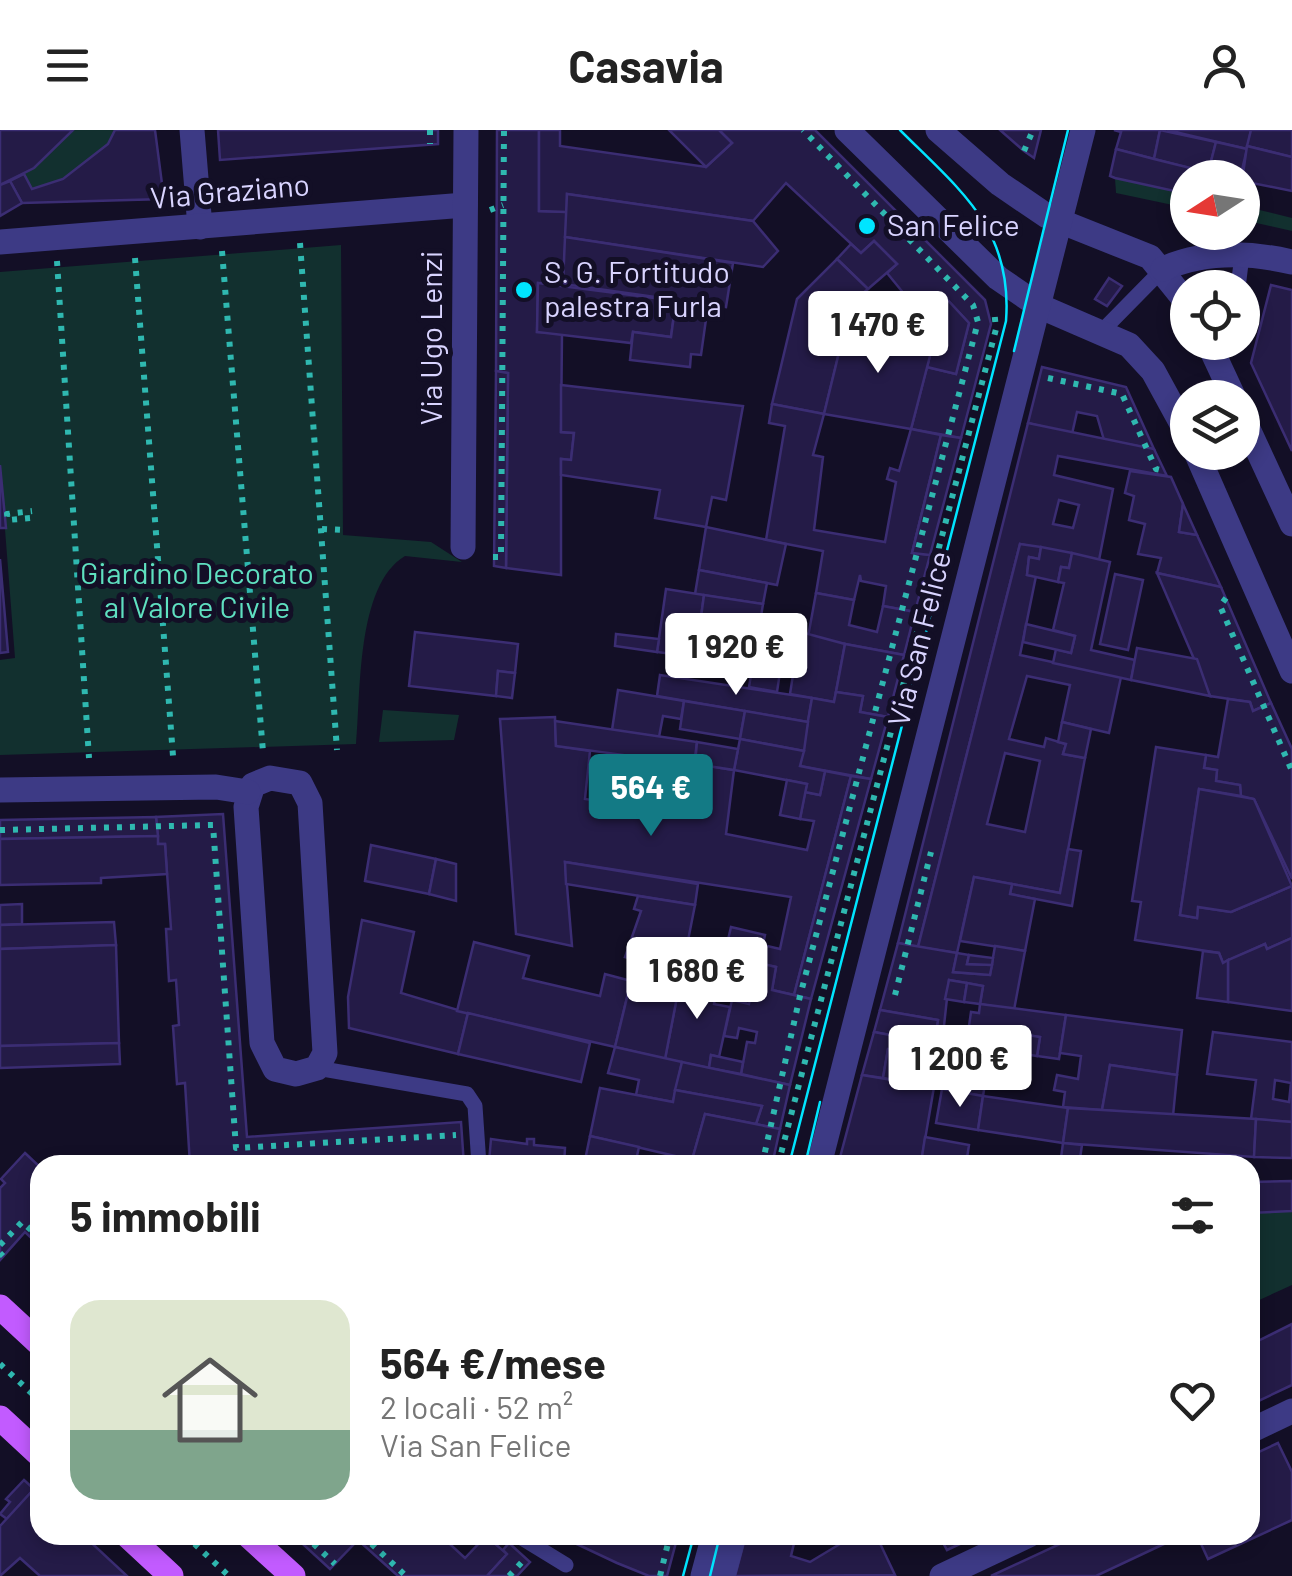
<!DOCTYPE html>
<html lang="it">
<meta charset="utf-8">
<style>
body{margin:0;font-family:Barlow,sans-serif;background:#f6f6f6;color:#222;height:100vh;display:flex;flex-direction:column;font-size:38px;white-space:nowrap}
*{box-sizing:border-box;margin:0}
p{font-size:32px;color:#767676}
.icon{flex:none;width:55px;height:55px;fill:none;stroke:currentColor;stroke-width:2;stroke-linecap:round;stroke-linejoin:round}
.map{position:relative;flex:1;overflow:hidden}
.details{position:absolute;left:30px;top:1025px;width:1230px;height:390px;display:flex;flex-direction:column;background:#fff;border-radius:30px;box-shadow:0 5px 15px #0003}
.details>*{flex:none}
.needle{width:65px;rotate:258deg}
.buttons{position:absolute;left:1170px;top:30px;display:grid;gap:20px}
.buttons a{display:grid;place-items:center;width:90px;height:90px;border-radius:50%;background:#fff;box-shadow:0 5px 15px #0003;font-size:50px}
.price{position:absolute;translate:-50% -85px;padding:0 22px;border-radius:10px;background:#fff;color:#222;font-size:32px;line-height:65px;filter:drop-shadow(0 2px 5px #0008)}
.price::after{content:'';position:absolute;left:50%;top:60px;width:30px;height:22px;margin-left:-15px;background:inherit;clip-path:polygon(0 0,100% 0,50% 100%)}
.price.selected{background:#137a85;color:#fff}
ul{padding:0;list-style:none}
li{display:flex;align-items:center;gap:30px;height:250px;padding:0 40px}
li+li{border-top:2px solid #e0e0e0}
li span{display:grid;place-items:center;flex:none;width:280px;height:200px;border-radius:30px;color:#555}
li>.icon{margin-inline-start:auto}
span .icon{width:120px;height:120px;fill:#fffc;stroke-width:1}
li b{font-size:42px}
h2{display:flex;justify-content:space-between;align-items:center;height:120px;padding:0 40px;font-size:42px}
header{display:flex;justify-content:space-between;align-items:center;height:130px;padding:0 40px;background:#fff;font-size:45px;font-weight:700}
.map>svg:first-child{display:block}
</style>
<header><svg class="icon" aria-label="menu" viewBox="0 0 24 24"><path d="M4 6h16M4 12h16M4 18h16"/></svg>Casavia<svg class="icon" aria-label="person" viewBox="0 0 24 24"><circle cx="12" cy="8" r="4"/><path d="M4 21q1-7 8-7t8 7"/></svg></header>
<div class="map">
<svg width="1292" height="1446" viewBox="0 0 1292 1446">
<rect width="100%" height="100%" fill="#130f26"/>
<g fill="#12302f">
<path d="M0,0H155L164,69L22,73L0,86Z"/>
<path d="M1115,48L1187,64V78L1116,63Z"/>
<path d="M1243,76L1292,88V101L1243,90Z"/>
<path d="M341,115L343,405L431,412L462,432L405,426C356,455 361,563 356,614L0,625V530L15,528L0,335V142Z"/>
<path d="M383,580L459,585L454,610L379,612Z"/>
<path d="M1292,1081V1155L1257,1171L1252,1168L1250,1083Z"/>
</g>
<g fill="#241b47" stroke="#3b2d73" stroke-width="2.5" fill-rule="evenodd">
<path d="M0,0H73L34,38L0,55Z"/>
<path d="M115,0H155L164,69L22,73L10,51L24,44L32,59L63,49L108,14Z"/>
<path d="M218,0H438V14L220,30Z"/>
<path d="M497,0H539V81L567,82L563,154L538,153L537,202L562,203L561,302L574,303L571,330L561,329V445L506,438L508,243L496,241Z"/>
<path d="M539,0H560V16L706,37L732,13L719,0H815L985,170L991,194L961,308L911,299L927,237L956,244L969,193L943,165L923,187L887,143L897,134L874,111L861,123L786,53L753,91L567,64V82L539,81Z"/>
<path d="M669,0H719L732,13L706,37Z"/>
<path d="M1000,0H1041L1034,28L1024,21Z"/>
<path d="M1114,0H1160L1154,29L1116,19L1121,2Z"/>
<path d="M1160,0L1216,12L1208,43L1154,29Z"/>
<path d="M1167,0H1251L1247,19Z"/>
<path d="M1251,0H1292V27L1247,16Z"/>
<path d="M1216,12L1247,19L1240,48L1208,43Z"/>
<path d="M1247,16L1292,27V61L1242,51Z"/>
<path d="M1116,19L1154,29L1231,48H1188V64L1115,48L1110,46Z"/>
<path d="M10,51L22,73L0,86V55Z"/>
<path d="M567,64L753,91L778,121L763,137L565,107Z"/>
<path d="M565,107L733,133L726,177L563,154Z"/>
<path d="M874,111L897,134L868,159L837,129L851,114L861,123Z"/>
<path d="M837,129L868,159L838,184L856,188L853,200L845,198L824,284L772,274L797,169Z"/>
<path d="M1109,148L1122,156L1107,176L1095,169Z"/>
<path d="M538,153L693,173L691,187L674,185L671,207L633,202L631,213L537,202Z"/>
<path d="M1271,155L1292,160V321L1251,233Z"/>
<path d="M943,165L969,193L956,244L927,237L931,222L911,217L923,187Z"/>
<path d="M693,173L708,175L701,225L691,224L690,237L630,230L633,202L671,207L674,185L691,187Z"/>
<path d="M856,188L915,202L911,217L931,222L911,299L824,284L845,198L853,200Z"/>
<path d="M1042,237L1126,257L1154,319L1104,310L1097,286L1077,282L1072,304L1028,293Z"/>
<path d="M496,241L508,243L506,438L494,436Z"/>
<path d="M561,255L743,276L726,370L712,367L706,397L655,388L660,360L561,345V329L571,330L574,303L561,302Z"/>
<path d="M772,274L824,284L813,325L823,327L814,400L885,412L896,352L887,349L890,338L899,341L911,299L941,305L912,423L930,425L915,482L883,476L886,456L861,451L860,445L854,470L816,463L823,421L766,410L785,296L769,293Z"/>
<path d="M1028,293L1154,319L1167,346L1058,326L1054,345L1113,359L1099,430L1020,414L918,817L898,813ZM1059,370L1079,375L1073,398L1053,394Z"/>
<path d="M941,305L961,308L930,425L912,423Z"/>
<path d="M0,335L6,398H0Z"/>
<path d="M1130,341L1171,347L1183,374L1179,402L1197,405L1221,457L1157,443L1161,428L1138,424L1145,394L1129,390L1134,366L1125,363Z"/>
<path d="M1183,374L1197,405L1179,402Z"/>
<path d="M706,397L786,414L777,455L699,440Z"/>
<path d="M1020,414L1041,417L1039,429L1029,427L1027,445L1036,446L1020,525L1121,547L1109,603L1062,592L1070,555L1027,546L1009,609L1044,617L1046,608L1066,614L1063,624L1085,628L1060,763L974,747L957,823L918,817ZM1005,623L1040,631L1025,702L987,694Z"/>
<path d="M1041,417L1072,423L1069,438L1061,437L1058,452L1027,445L1029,427L1039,429Z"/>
<path d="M1072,423L1110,432L1091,520L1135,530L1131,550L1053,533L1056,519L1071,523L1075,506L1053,500L1064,453L1058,452L1061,437L1069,438Z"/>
<path d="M0,429L8,522L0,523Z"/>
<path d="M699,440L767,453L763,474L695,464Z"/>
<path d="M1157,443L1221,457L1271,573L1253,581L1250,572L1210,566Z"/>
<path d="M1115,444L1143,450L1128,520L1100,514Z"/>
<path d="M666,459L704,465L701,487L716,489L710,529L657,522Z"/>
<path d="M816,463L854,470L849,495L877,502L883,476L915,482L904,525L808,507Z"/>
<path d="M704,465L763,474L757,511L714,505L716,489L701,487Z"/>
<path d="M760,491L845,514L834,572L790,564L793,545L780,542L777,562L749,557Z"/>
<path d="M1026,494L1075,506L1071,523L1023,512Z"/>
<path d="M415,502L518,514L515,543L498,541L496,566L409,556Z"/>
<path d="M616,504L659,509L657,522L615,516Z"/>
<path d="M845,514L904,525L888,587L860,582L863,566L836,562Z"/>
<path d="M1137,518L1197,529L1210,566L1131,550Z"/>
<path d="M498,541L515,543L512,568L496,566Z"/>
<path d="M660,545L812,568L808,592L657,566Z"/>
<path d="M618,560L684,571L681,589L663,586L659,607L612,600Z"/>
<path d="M836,562L863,566L860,582L888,587L871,649L800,636L812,568L834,572Z"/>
<path d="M1228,569L1250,572L1253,581L1271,573L1292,619V749L1254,669L1241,666L1240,655L1216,651L1217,640L1204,638L1206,625L1218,627Z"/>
<path d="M684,571L745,581L740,609L680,599Z"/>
<path d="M745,581L808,592L804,621L740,609Z"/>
<path d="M555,587L556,616L590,621L585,669L652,679L659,630L683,633L682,643L693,644L695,634L734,640L726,704L807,720L814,691L800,689L805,662L820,665L825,641L851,646L794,865L772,860L776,837L759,833L763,815L780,819L791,767L565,732L572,816L516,804L500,589Z"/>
<path d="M555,591L697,612L693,644L682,643L683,633L556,616Z"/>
<path d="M1062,592L1091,599L1085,628L1063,624L1066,614L1058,612Z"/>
<path d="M740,609L804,621L800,636L825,641L820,665L805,662L807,654L734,640Z"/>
<path d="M697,612L738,619L734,640L695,634Z"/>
<path d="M1156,617L1206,625L1204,638L1217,640L1216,651L1240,655L1241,666L1199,659L1180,785L1197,788L1198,777L1231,782L1292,756V808L1267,819L1265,814L1223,833L1219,823L1135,810L1141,772L1132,771Z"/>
<path d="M851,646L871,649L811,869L794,865Z"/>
<path d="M787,650L807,654L800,689L780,685Z"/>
<path d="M1199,659L1254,669L1292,756L1231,782L1198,777L1197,788L1180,785Z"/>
<path d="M223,684L247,1007L461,992L464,1035H190L185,953L177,954L173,896L179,895L176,850L169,851L166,799H171L165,714H158L156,687Z"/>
<path d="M156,687L158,706L0,709V690Z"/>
<path d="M158,706V714H165L167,744L101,748V753L0,755V709Z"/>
<path d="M371,715L436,729L429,764L365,751Z"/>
<path d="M1068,719L1081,721L1072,776L1010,764L1012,754L1060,763Z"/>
<path d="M436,729L456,734V771L429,764Z"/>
<path d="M565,732L698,754L695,775L566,754Z"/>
<path d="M974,747L1012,754L1010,764L1035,769L1025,821L960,811Z"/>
<path d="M638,766L695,775L682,841L625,827L641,781L634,779Z"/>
<path d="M22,774V794L0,795V775Z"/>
<path d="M362,790L414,802L401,863L468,883L458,924L349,898L348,867Z"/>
<path d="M114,792L116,815L0,819V795Z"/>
<path d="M731,797L765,805L754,856L719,848Z"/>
<path d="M1292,808V881L1228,872V830L1265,814L1267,819Z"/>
<path d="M474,812L529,826L523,848L600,866L605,844L631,851L615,917L457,881Z"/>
<path d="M898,813L957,823L953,842L990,845L995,816L1025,821L1014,880L980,874L983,856L949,850L942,914L934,913L938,890L880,880Z"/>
<path d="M116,815L119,913L0,916V819Z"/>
<path d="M1203,821L1219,823L1223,833L1228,830V872L1197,868Z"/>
<path d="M957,823L969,825L967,834L992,835L990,845L953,842Z"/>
<path d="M969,825L993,828L992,835L967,834Z"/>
<path d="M759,833L776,837L772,860L811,869L790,955L741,944L747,912L755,913L757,902L739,898L737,908L724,906L732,870L749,874Z"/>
<path d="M682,841L719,848L714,874L730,877L719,927L711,925L709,938L665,929Z"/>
<path d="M949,850L967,853L964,872L945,869Z"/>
<path d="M631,851L678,862L665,929L615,917Z"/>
<path d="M967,853L983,856L980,874L964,872Z"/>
<path d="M980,874L1066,885L1059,929L1037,926L1040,907L969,896L971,882L979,883Z"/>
<path d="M880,880L938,890L934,913L874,902Z"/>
<path d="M468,883L590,913L581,952L458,924Z"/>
<path d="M1066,885L1182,900L1177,945L1110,935L1102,980L1063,977L1065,962L1054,960L1057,945L1078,949L1081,926L1060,923Z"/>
<path d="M1001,901L1040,907L1037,926L998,920Z"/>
<path d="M874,902L901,907L898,920L888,919L883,948L862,945Z"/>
<path d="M1213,902L1292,912V992L1251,989L1256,950L1207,944ZM1275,950L1291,953L1289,972L1273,969Z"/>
<path d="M901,907L942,914L939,928L966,932L961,962L883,948L888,919L898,920Z"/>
<path d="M119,913L120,934L0,938V916Z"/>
<path d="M615,917L682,932L673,972L636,965L639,950L608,943Z"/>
<path d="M711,925L743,932L741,944L709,938Z"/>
<path d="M682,932L790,955L780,999L756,994L762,976L675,960Z"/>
<path d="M966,932L988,936L983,966L961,962Z"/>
<path d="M1110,935L1177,945L1173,986L1102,980Z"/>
<path d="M862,945L934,957L921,1033L932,1035H838Z"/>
<path d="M600,958L673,972L675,960L762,976L756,994L705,984L692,1030L590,1006Z"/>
<path d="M942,959L983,966L978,1000L936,993Z"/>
<path d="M983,966L1068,978L1063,1013L978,1000Z"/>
<path d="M1068,978L1256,989L1254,1027L1063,1013Z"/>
<path d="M705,984L780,999L772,1035H716L692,1030Z"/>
<path d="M1256,989L1292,992V1028L1254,1027Z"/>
<path d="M590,1006L639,1017L635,1035H584Z"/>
<path d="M925,1007L969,1015L966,1035L921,1033Z"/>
<path d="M491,1009L527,1014V1009H534V1015L565,1018L564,1035L489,1032Z"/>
<path d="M1063,1013L1082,1015L1079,1035H1060Z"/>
<path d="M25,1023L40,1037V1116L25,1102L0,1130V1058L5,1053L1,1049Z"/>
<path d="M967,1026L1028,1035H966Z"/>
<path d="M1292,1051V1081L1250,1083V1052Z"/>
<path d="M1292,1194V1255L1250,1275V1215Z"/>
<path d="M1278,1313L1292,1342V1390L1208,1429L1197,1405H1250V1326Z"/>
<path d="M24,1350L34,1359L7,1389L0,1384L10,1372L6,1369Z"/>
<path d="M34,1359L40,1364V1405H83L127,1446H40L20,1428L0,1446V1396Z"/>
<path d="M293,1405H440L465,1428L486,1406L507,1424L487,1446H398L358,1410L330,1439Z"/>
<path d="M567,1405H678L667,1446H649L617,1433L566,1409Z"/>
<path d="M746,1405H796L791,1426L810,1432L855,1405H876L895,1445L735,1446Z"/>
<path d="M939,1405H979L947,1420Z"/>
<path d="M1079,1405H1183L1096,1446H991Z"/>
<path d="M509,1413L530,1432L517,1446H487L507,1424L503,1420Z"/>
</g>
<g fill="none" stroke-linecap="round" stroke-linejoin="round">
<g stroke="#2fb8b0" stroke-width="6" stroke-dasharray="5 8" stroke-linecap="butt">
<path d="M430,0V14"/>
<path d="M1024,21L1033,0"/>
<path d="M490,80L503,75"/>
<path d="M300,113L337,620"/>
<path d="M222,121L263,622"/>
<path d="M135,128L173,626"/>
<path d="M57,131L89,628"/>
<path d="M1048,248L1122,264L1156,339L1164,341"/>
<path d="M30,388L8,390L7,384L32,381"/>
<path d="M322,399L343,400"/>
<path d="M493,427H501L504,0"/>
<path d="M1226,468L1220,476L1292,641"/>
<path d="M0,700L213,695L236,1018L456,1005"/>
<path d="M895,865L931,722"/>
<path d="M762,1035L800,866L978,192L973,175L803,0"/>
<path d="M778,1035L996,199L994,179"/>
<path d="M0,1115L22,1092L40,1108"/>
<path d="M0,1123L3,1126"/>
<path d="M0,1234L40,1271"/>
<path d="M185,1405L229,1446"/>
<path d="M304,1405L335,1434"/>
<path d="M362,1405L406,1446"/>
<path d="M509,1446L522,1432"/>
<path d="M660,1446L670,1405"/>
</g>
<g stroke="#3d3a85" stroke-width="15">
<path d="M1238,158L1242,125"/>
<path d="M1102,201L1163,139"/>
<path d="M317,938L467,964L475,976L479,1035"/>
<path d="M517,1405L566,1435"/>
</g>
<g stroke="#3d3a85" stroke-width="25">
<path d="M192,0L200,97"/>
<path d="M847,0L998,148L1039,176L1129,215L1153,241L1188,305"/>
<path d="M938,0L1000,54L1047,86L1150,127L1188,174"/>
<path d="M0,112L465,75"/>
<path d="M1163,139C1204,121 1249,122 1292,132"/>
<path d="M1208,212L1234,268"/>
<path d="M1242,286L1292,394"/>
<path d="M1196,322L1292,541"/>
<path d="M463,417L466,0"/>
<path d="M270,648L300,653L310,673L325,923L317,938L296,944L275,939L262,913L246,677L253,655Z"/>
<path d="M0,660L216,657L248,662"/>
<path d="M1250,1301L1292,1281"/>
<path d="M703,1446L714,1405"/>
<path d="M942,1446L1029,1405"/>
</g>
<g stroke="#3d3a85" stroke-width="25">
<path d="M819,1035L1083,0"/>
<path d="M723,1446L734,1405"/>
</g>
<g stroke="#c25bff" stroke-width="25">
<path d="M0,1177L40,1214"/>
<path d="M0,1288L40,1325"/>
<path d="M127,1405L171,1446"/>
<path d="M248,1405L293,1446"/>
</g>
<g stroke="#00e5ff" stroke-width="2.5">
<path d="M1014,221L1068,0"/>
<path d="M789,1035L1006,191C1013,99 960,60 900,0"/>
<path d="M805,1035L820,972"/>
<path d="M683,1446L694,1405"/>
<path d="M710,1446L720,1405"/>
</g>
</g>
<g fill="#00e5ff" stroke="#130f26" stroke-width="4">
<circle cx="867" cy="96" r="10"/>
<circle cx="524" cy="160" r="10"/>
</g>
<g text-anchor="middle" stroke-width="10" stroke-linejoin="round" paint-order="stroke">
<g font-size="30" fill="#d9d4ff" stroke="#130f26">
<text transform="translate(230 62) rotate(-5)" y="10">Via Graziano</text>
<text transform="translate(432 208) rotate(-90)" y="10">Via Ugo Lenzi</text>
<text transform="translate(920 509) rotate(-76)" y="10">Via San Felice</text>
</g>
<g font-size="30" fill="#d9d4ff" stroke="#130f26" text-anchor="start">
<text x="887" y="106">San Felice</text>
<text x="544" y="153">S. G. Fortitudo<tspan x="544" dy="34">palestra Furla</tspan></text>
</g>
<g font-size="30" fill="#5fe0c0" stroke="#130f26">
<text x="197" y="454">Giardino Decorato<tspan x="197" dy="34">al Valore Civile</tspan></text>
</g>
</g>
</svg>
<div class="buttons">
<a><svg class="needle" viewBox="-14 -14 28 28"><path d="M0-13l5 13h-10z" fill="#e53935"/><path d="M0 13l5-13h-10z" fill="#767676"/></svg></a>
<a><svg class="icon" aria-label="locate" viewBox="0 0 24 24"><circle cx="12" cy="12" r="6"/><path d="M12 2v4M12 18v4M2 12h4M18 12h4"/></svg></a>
<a><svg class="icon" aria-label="layers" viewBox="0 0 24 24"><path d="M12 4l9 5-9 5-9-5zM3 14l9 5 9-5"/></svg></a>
</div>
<b class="price" style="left:878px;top:246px">1 470 €</b>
<b class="price" style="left:736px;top:568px">1 920 €</b>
<b class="price selected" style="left:651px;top:709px">564 €</b>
<b class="price" style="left:697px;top:892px">1 680 €</b>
<b class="price" style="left:960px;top:980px">1 200 €</b>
<section class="details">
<h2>5 immobili<svg class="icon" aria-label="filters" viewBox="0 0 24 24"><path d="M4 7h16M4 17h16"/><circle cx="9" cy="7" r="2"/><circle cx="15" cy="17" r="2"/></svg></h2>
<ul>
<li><span style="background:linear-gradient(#dfe7d0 65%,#7fa58c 0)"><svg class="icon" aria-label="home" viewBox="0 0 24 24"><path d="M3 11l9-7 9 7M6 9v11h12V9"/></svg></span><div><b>564 €/mese</b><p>2 locali · 52 m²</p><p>Via San Felice</p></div><svg class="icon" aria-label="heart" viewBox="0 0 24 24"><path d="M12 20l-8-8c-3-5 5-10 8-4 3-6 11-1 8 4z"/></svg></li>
</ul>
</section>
</div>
